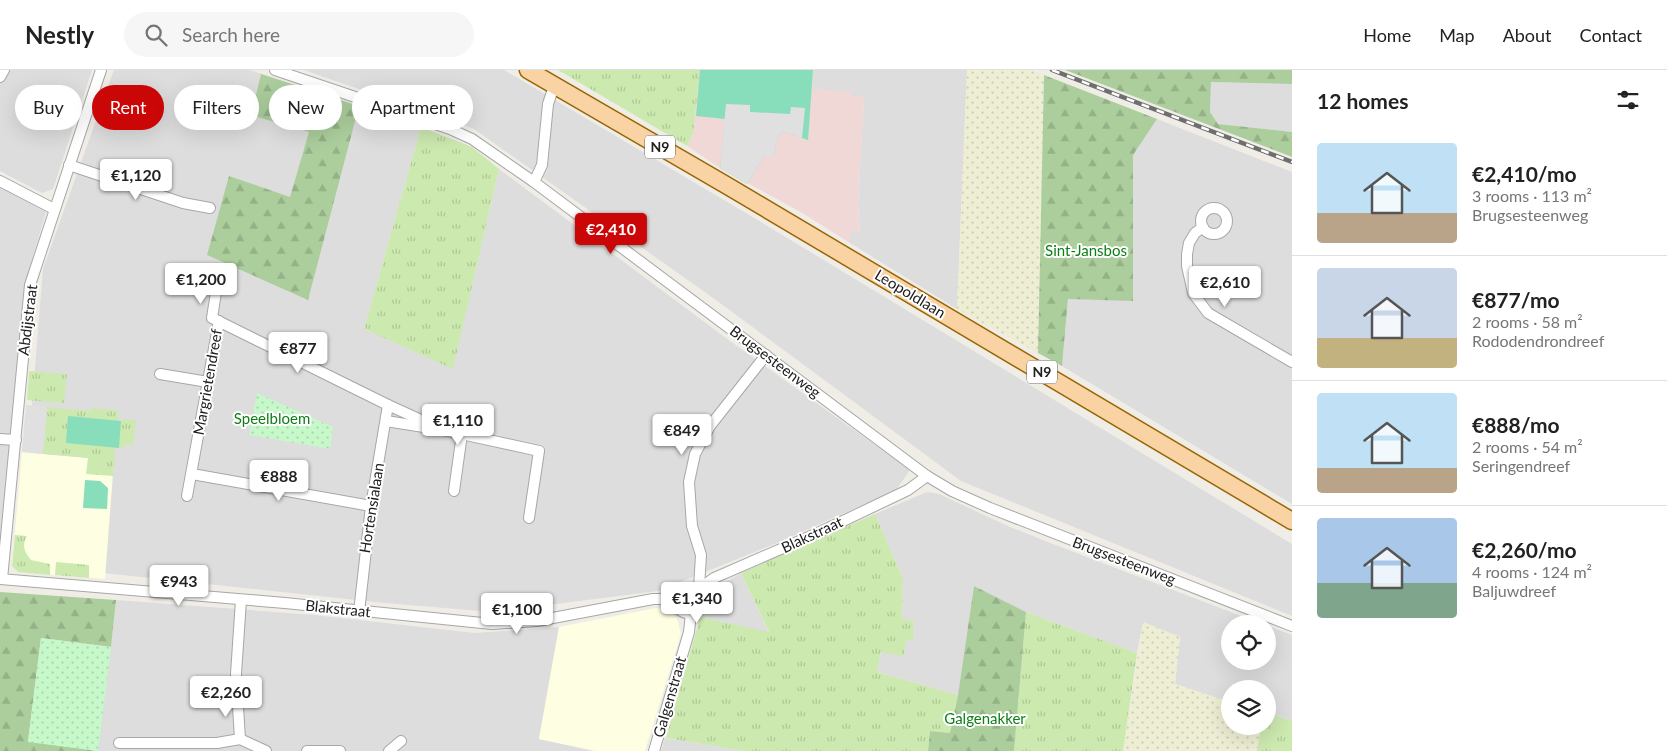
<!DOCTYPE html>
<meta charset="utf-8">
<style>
body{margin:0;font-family:Lato,sans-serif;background:#f6f6f6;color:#222;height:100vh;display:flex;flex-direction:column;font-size:19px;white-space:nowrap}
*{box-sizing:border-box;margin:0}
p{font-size:16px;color:#767676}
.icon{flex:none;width:28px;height:28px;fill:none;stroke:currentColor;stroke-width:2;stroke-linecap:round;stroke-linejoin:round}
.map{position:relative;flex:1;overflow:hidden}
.sheet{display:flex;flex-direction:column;background:#fff;width:375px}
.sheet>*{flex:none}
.guide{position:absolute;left:15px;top:15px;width:475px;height:45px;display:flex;gap:10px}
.controls{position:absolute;left:1221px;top:545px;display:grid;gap:10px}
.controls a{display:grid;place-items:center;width:55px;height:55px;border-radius:50%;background:#fff;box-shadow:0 5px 20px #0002;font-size:25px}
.price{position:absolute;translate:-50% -42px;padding:0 11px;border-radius:5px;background:#fff;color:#222;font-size:16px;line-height:32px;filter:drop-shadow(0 1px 2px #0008)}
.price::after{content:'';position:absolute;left:50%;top:30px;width:15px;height:11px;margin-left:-8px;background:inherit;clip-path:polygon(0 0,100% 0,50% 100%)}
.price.active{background:#cb0607;color:#fff}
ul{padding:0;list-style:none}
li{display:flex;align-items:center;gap:15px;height:125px;padding:0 25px}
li+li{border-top:1px solid #e0e0e0}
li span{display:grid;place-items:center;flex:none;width:140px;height:100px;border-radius:5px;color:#555}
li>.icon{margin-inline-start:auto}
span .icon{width:60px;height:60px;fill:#fffc;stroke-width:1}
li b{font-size:21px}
h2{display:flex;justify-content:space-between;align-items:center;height:60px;padding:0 25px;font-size:21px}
.pill{padding:0 18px;border-radius:22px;background:#fff;box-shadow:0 5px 20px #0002;font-size:18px;line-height:45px}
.pill.active{background:#cb0607;color:#fff}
header{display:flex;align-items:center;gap:30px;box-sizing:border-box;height:70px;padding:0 25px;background:#fff;border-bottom:1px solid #e0e0e0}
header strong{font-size:24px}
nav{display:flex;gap:28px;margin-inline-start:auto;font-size:18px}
.search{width:350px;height:45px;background:#f6f6f6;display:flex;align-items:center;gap:12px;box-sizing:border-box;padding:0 18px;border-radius:28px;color:#767676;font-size:19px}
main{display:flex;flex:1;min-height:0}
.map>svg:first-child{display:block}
</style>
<header>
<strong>Nestly</strong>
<div class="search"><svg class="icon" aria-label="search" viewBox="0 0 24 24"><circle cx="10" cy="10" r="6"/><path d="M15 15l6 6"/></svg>Search here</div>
<nav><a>Home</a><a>Map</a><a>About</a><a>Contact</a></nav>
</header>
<main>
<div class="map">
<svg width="1292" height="681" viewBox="0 0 1292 681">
<defs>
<pattern id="farmland-dots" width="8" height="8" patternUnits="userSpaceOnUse" patternTransform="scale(1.25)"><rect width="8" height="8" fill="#edeed3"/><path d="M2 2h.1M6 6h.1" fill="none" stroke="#cbccb5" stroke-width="1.8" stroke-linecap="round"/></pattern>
<pattern id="grass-tufts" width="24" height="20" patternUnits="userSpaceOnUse" patternTransform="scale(1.25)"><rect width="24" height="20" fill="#cce9af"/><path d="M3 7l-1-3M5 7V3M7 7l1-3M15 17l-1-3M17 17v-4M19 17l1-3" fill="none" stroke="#afc896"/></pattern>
<pattern id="forest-firs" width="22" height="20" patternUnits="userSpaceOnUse" patternTransform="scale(1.25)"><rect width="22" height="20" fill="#acce9d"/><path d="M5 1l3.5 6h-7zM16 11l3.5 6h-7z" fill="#94b187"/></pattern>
<pattern id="park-dots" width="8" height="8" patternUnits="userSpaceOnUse" patternTransform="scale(1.25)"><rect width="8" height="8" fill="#c6f8ca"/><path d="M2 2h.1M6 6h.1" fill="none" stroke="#aad4ad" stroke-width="1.8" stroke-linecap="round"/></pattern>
</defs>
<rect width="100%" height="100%" fill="#f0ede7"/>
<g fill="#dedddd">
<path d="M0,0H92L53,119L42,123L0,101Z"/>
<path d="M114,0H250L421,57L364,259L453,298L499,99L730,271L910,400L896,420L777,473L658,521L493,542L385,533L19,494L43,199Z"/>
<path d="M304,0H504L756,149L1292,474V546L961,411L709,225L474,59Z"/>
<path d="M813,0H967L957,239L850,173L849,161H860L858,134L864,27L850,26L851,23L812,19Z"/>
<path d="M1211,12L1292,14V62L1218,54L1210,42Z"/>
<path d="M1157,49L1292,102V434L1062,296L1068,229L1133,230V84Z"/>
<path d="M0,117L46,142L25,214L0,483Z"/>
<path d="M927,422L939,424L1010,457L1053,474L1262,554H1230V591H1268V556L1292,565V651L1268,643V619H1230V632L1175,614L1180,567L1143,552L1137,583L1026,542L974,516L958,625L877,602L881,582L906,569H913L914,551L902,550L903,509L875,444Z"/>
<path d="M741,503L769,563L700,547L714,522L724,513Z"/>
<path d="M116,530L314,545L475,563L559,557L539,669L595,681H98L28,672L41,568L111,577Z"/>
<path d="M665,668L744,681H661Z"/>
</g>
<path fill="#f0d8d7" d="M700,0H813L812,19L851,22V26L864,27L858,134L860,162L850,161V173L804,144L720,98L687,76L693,64Z"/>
<g fill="#fefee2">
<path d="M22,382L114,390L105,509L18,502L12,496Z"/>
<path d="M656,538L669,540L677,548L681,564L645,681H595L539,669L559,557Z"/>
</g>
<g fill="url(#farmland-dots)">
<path d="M967,0H1030L1044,5L1038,283L957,239Z"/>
<path d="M1143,552L1180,567L1175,614L1230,632V656H1261L1257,681H1123Z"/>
</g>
<g fill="url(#grass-tufts)">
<path d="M558,0H700L693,64L687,76Z"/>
<path d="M421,57L472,77L499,99L453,299L364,259Z"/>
<path d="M29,301L67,304L64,333L27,330Z"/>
<path d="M47,337L90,341L91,338L118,340V351H121L122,349L136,350L133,375L127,374L125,377L115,378L113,406L86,404L88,388L43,384Z"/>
<path d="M875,444L903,509L902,549L914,551L913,570L906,569L904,586L881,582L877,602L958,625L950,663L930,661L928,681H744L666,668L700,547L769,562L741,503Z"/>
<path d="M15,465L27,466C21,475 25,483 31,490L50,494V505L18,502L12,496Z"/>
<path d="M56,492L89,495V508L55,505Z"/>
<path d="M1026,542L1137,583L1123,681H1014Z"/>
<path d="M1268,643L1292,651V681H1257L1261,656H1268Z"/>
</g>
<g fill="url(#forest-firs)">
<path d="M1065,0H1292V14L1211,12L1210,42L1218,54L1292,62V87Z"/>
<path d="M261,4L359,36L308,230L207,185L229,106L290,127L309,62L251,45Z"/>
<path d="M1044,5L1157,49L1133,85V231L1068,229L1062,296L1038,283Z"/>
<path d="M974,516L1026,542L1014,681H928L930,661L950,663L958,625Z"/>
<path d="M0,522L116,530L111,577L41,568L28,671L98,681H0Z"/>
</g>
<g fill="url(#park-dots)">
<path d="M257,323L333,357L330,379L249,365Z"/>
<path d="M41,568L111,577L98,681L28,672Z"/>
</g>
<g fill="#8db">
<path d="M700,0H813L808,70L782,61L776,72L774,86H764L747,114L720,98L725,49L696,46Z"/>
<path d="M68,346L121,351L119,378L66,373Z"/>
<path d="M85,410L100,411L108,418L107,439L83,438Z"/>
</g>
<g fill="#e0e0e0">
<path d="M726,34L750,35V42L790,44L791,37L805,38L802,68L782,61L776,72L774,86H764L747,114L720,98Z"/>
<path d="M26,335L47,337L43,384L22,382Z"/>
</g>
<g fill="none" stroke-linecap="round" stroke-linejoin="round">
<defs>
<g id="street">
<path d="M275,0L450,59L472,69L534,112L927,406L952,421L990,438L1292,556"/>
<path d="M0,7L4,0"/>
<path d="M69,95L183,133L210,138"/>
<path d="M0,111L54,139"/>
<path d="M534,112L542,95L548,34L554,16"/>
<circle cx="1214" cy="151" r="13"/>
<path d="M1203,157L1195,163L1189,173L1187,184V196L1193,223L1208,243L1292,292"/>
<path d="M219,203L212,248L388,335L443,360L539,381L529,448"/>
<path d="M160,304L208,312"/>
<path d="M386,351L430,358"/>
<path d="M0,369L16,370"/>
<path d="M192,404L371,436"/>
<path d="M454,421L462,364"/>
<path d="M187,426L219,251"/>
<path d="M0,509L285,533L492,554L537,551L653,529H675"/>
<path d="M2,509L30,215L101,0"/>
<path d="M699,518L701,485L692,456L689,412L695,384L710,356L766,285"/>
<circle cx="688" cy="531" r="12"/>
<path d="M696,521L714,508L820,462L908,420L927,406"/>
<path d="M359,542L371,436L388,335"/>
<path d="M240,669L266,681"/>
<path d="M119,673H217L240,669L236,604L241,530"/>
<path d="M307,681H340"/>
<path d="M389,681L401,671"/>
<path d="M654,681L689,562L691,543"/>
</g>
<path id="primary" d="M528,0L726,115L1292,451"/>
</defs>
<use href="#street" stroke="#a7a7a7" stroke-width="12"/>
<use href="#primary" stroke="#986604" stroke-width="19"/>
<use href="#street" stroke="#fff" stroke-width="10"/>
<use href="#primary" stroke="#f9d3a3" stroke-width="16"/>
<defs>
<path id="rail" d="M1052,0L1292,92"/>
</defs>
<use href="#rail" stroke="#6e6e6e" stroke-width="4.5"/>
<use href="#rail" stroke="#fff" stroke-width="2.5" stroke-dasharray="8" stroke-linecap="butt"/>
</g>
<g text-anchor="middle" stroke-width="4" stroke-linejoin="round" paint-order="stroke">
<g fill="#fff" stroke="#636363" stroke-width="1">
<rect x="645" y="65.5" width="30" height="23" rx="4"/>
<rect x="1027" y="290.5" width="30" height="23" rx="4"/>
</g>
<g font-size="14" font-weight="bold" fill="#202020">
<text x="660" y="82">N9</text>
<text x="1042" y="307">N9</text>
</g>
<g font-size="15" fill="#0f7e17" stroke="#fff">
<text x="1086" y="186">Sint-Jansbos</text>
<text x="272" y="354">Speelbloem</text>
<text x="985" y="654">Galgenakker</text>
</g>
<g font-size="15" fill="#202020" stroke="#fff">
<text transform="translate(910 224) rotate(31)" y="5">Leopoldlaan</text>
<text transform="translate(28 250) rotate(-83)" y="5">Abdijstraat</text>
<text transform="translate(775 292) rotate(37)" y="5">Brugsesteenweg</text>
<text transform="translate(208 312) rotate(-80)" y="5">Margrietendreef</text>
<text transform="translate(372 438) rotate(-81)" y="5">Hortensialaan</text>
<text transform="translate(812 465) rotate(-25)" y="5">Blakstraat</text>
<text transform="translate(1124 491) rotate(21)" y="5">Brugsesteenweg</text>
<text transform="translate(338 539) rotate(6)" y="5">Blakstraat</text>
<text transform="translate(670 627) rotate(-74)" y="5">Galgenstraat</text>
</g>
</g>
</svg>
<div class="controls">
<a><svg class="icon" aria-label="locate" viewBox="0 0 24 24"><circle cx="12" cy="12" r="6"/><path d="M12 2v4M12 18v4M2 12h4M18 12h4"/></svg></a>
<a><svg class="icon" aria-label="layers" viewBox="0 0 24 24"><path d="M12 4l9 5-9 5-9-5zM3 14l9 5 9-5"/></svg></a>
</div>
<b class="price" style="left:136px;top:131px">€1,120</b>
<b class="price active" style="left:611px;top:185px">€2,410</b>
<b class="price" style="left:201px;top:235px">€1,200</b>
<b class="price" style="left:1225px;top:238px">€2,610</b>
<b class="price" style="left:298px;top:304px">€877</b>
<b class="price" style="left:458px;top:376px">€1,110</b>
<b class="price" style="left:682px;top:386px">€849</b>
<b class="price" style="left:279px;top:432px">€888</b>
<b class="price" style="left:179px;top:537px">€943</b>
<b class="price" style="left:697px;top:554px">€1,340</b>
<b class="price" style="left:517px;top:565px">€1,100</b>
<b class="price" style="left:226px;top:648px">€2,260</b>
<div class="guide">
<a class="pill">Buy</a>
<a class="pill active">Rent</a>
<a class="pill">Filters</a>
<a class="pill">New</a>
<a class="pill">Apartment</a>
</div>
</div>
<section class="sheet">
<h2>12 homes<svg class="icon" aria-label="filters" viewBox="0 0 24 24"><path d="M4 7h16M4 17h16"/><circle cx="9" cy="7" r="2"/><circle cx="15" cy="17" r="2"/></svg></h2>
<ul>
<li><span style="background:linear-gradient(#bfe0f5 70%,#b9a48a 0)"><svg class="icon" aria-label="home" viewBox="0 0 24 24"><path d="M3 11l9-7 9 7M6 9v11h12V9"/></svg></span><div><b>€2,410/mo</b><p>3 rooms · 113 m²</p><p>Brugsesteenweg</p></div></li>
<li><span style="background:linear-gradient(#c9d6e8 70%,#c2b280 0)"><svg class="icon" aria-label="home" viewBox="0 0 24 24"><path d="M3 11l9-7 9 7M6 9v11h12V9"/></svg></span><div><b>€877/mo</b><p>2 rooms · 58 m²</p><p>Rododendrondreef</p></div></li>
<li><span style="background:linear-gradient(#bfe0f5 75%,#b9a48a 0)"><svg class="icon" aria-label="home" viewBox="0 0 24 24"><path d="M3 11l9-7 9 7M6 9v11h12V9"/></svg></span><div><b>€888/mo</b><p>2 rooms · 54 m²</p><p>Seringendreef</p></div></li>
<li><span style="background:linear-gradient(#a9c7e8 65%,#7fa58c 0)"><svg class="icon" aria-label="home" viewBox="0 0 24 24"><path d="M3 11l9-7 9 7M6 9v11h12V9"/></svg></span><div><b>€2,260/mo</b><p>4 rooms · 124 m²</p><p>Baljuwdreef</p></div></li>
</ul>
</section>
</main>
